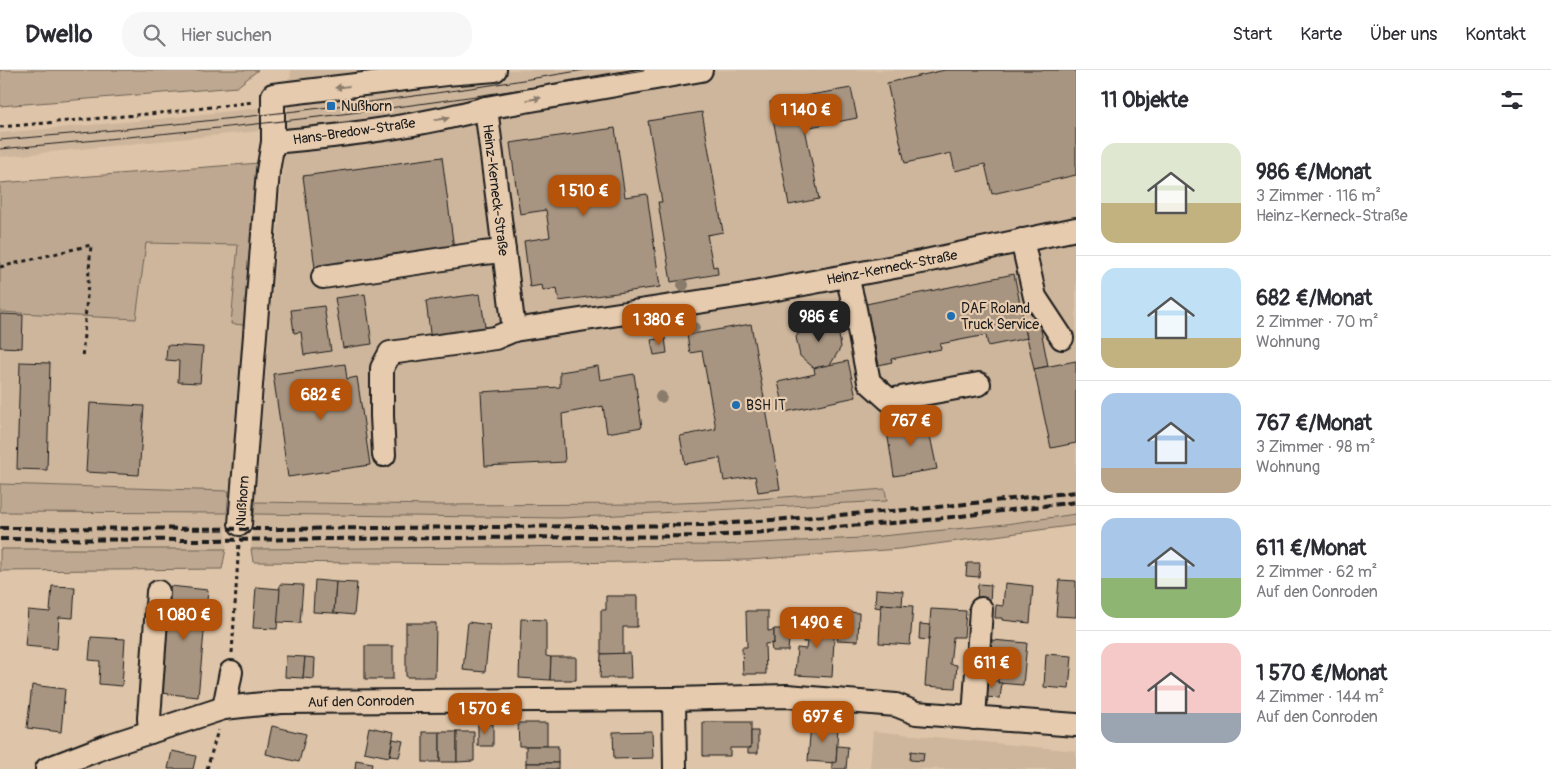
<!DOCTYPE html>
<html lang="de">
<meta charset="utf-8">
<style>
body{margin:0;font-family:Pangolin,sans-serif;background:#f7f7f7;color:#2b2b33;height:100vh;display:flex;flex-direction:column;font-size:19px;white-space:nowrap}
*{box-sizing:border-box;margin:0}
p{font-size:16px;color:#7c7c81}
.icon{flex:none;width:28px;height:28px;fill:none;stroke:currentColor;stroke-width:2;stroke-linecap:round;stroke-linejoin:round}
.map{position:relative;flex:1;overflow:hidden}
.sheet{display:flex;flex-direction:column;background:#fff;width:475px}
.sheet>*{flex:none}
.price{position:absolute;translate:-50% -42px;padding:0 11px;border-radius:10px;background:#b45309;color:#fff;font-size:16px;line-height:32px;filter:drop-shadow(0 1px 2px #0008)}
.price::after{content:'';position:absolute;left:50%;top:30px;width:15px;height:11px;margin-left:-8px;background:inherit;clip-path:polygon(0 0,100% 0,50% 100%)}
.price.current{background:#222;color:#fff}
ul{padding:0;list-style:none}
li{display:flex;align-items:center;gap:15px;height:125px;padding:0 25px}
li+li{border-top:1px solid #e1e1e2}
li span{display:grid;place-items:center;flex:none;width:140px;height:100px;border-radius:15px;color:#555}
li>.icon{margin-inline-start:auto}
span .icon{width:60px;height:60px;fill:#fffc;stroke-width:1}
li b{font-size:21px}
h2{display:flex;justify-content:space-between;align-items:center;height:60px;padding:0 25px;font-size:21px}
header{display:flex;align-items:center;gap:30px;box-sizing:border-box;height:70px;padding:0 25px;background:#fff;border-bottom:1px solid #e1e1e2}
header strong{font-size:24px}
nav{display:flex;gap:28px;margin-inline-start:auto;font-size:18px}
.search{width:350px;height:45px;background:#f7f7f7;display:flex;align-items:center;gap:12px;box-sizing:border-box;padding:0 18px;border-radius:20px;color:#7c7c81;font-size:19px}
main{display:flex;flex:1;min-height:0}
.map>svg:first-child{display:block}
</style>
<header>
<strong>Dwello</strong>
<div class="search"><svg class="icon" aria-label="search" viewBox="0 0 24 24"><circle cx="10" cy="10" r="6"/><path d="M15 15l6 6"/></svg>Hier suchen</div>
<nav><a>Start</a><a>Karte</a><a>Über uns</a><a>Kontakt</a></nav>
</header>
<main>
<div class="map">
<svg width="1076" height="699" viewBox="0 0 1076 699">
<rect width="100%" height="100%" fill="#dec4a8"/>
<filter id="ink" filterUnits="userSpaceOnUse"><feTurbulence type="fractalNoise" baseFrequency=".02" numOctaves="2"/><feDisplacementMap in="SourceGraphic" scale="10" xChannelSelector="R" yChannelSelector="G"/><feConvolveMatrix kernelMatrix="1 2 1 2 8 2 1 2 1" color-interpolation-filters="sRGB"/></filter>
<g filter="url(#ink)">
<g fill="#ceb69c">
<path d="M291,0H1076V444L1006,454L861,468L720,475L251,479L254,444L561,448L854,434L733,431L651,434L438,435L255,432Z"/>
<path d="M277,36L279,59L0,87V63L148,50Z"/>
<path d="M145,173L238,175L231,254L246,255L229,421L0,414V242L136,249Z"/>
<path d="M0,442L227,443L226,479H0Z"/>
<path d="M873,661L1076,681V699H870Z"/>
</g>
<g fill="#bea891" stroke="#6d6256">
<path d="M0,0H258L237,17L0,36Z"/>
<path d="M259,93L246,255L231,254L238,175L146,173L136,249L0,242V113Z"/>
<path d="M0,414L229,421L227,443L0,442Z"/>
<path d="M885,419L887,431L561,448L254,444L255,432L438,435L651,434L733,431Z"/>
<path d="M1076,444V455L899,479L748,490L502,494L253,492L251,479L720,475L861,468L1006,454Z"/>
<path d="M0,479H226L222,499L0,501Z"/>
</g>
<g fill="#a89581" stroke="#1c1c1c">
<path d="M945,0H1076V105L992,124L985,94L955,101L951,83L905,93L887,13Z"/>
<path d="M851,18L857,48L805,58L819,129L789,135L770,32Z"/>
<path d="M702,42L723,162L707,165L713,197L717,196L718,204L671,212L658,132H662L648,51Z"/>
<path d="M615,58L625,127L647,124L660,217L559,231L557,218L543,221L542,215L530,217L524,171L550,167L546,140L520,144L510,73Z"/>
<path d="M442,87L454,179L315,198L303,106Z"/>
<path d="M1014,204L1027,268L988,276L986,265L940,274L941,279L891,289L892,292L879,295L866,234Z"/>
<path d="M365,224L372,274L343,278L335,228Z"/>
<path d="M480,224L486,263L431,271L426,231Z"/>
<path d="M324,236L331,281L304,285L301,262L294,263L291,240Z"/>
<path d="M0,244L23,245L22,278L0,277Z"/>
<path d="M823,250L838,259L841,277L830,295L814,298L800,286L796,267L806,253Z"/>
<path d="M751,254L780,419L758,422L755,406L724,411L720,388L685,394L680,366L716,359L702,281L690,283L687,265Z"/>
<path d="M1040,255L1048,296L1034,299L1025,258Z"/>
<path d="M665,268L667,283L654,285L651,270Z"/>
<path d="M167,275L203,277L200,313L178,312L179,291L166,290Z"/>
<path d="M848,291L856,327L785,342L778,312L815,304L814,298Z"/>
<path d="M1076,291V373L1051,378L1034,299Z"/>
<path d="M20,292L50,293L47,400L17,399Z"/>
<path d="M345,294L347,309L357,307L370,395L288,407L273,304Z"/>
<path d="M598,296L600,310L634,304L642,357L607,363L603,336L562,344L565,392L485,396L481,322L560,317V302Z"/>
<path d="M90,333L144,336L139,405L86,402Z"/>
<path d="M926,347L937,399L894,406L886,355Z"/>
<path d="M967,493H980L979,507L966,506Z"/>
<path d="M315,510L336,512L334,543L313,542Z"/>
<path d="M1059,510L1076,511V547L1056,546Z"/>
<path d="M336,512L357,513L354,545L334,543Z"/>
<path d="M1005,513L1033,516L1030,553L1002,550V548H995L996,535L1003,536Z"/>
<path d="M280,514L303,515L300,553L277,552Z"/>
<path d="M978,514L991,515L990,533L977,532Z"/>
<path d="M52,516L75,517L73,548L59,547L57,579L25,576L28,540L50,542Z"/>
<path d="M170,516L208,520L198,627L161,623Z"/>
<path d="M256,517L280,519L277,559L253,558Z"/>
<path d="M876,519L903,521L902,536L881,534V538L875,537Z"/>
<path d="M606,526H637V557H623V584H601V540H606Z"/>
<path d="M881,534L913,536L910,575L879,573Z"/>
<path d="M931,539L966,541L964,567H953L950,594L957,595L955,618L925,616Z"/>
<path d="M746,541H768V561L774,560V573L765,574L766,604H743L742,577H747Z"/>
<path d="M839,541L859,543L858,571L837,570Z"/>
<path d="M521,549L546,550V586L551,587L550,610L519,608Z"/>
<path d="M805,549L835,550L832,607L795,605L797,578L806,579L807,572H803Z"/>
<path d="M468,552L490,555L485,602L463,600Z"/>
<path d="M406,553H436L435,607H406Z"/>
<path d="M920,554L930,555L929,570L919,569Z"/>
<path d="M774,559H790L788,581H772L771,574L774,573Z"/>
<path d="M91,567L125,569L122,616L99,614L100,591L89,590Z"/>
<path d="M992,570L1027,573L1023,615L998,613L999,595L991,594Z"/>
<rect x="365" y="576" width="28" height="33"/>
<path d="M630,583L631,608H600L601,584Z"/>
<path d="M1046,584L1072,586L1069,619L1044,617Z"/>
<path d="M286,586L305,587L303,608L285,607Z"/>
<path d="M305,587L315,588L314,609L303,608Z"/>
<path d="M551,587H576V610H550Z"/>
<path d="M985,610L998,611V613H1002L1000,628L983,627Z"/>
<path d="M32,615L65,619L61,662L27,658Z"/>
<path d="M703,652H751V678H730V686H703Z"/>
<path d="M518,653H547V676H519Z"/>
<path d="M811,653L838,655L836,693L808,691Z"/>
<rect x="478" y="654" width="15" height="22"/>
<path d="M272,656L306,664L299,692L266,684Z"/>
<path d="M369,657L394,662L389,687L364,682Z"/>
<path d="M652,661L653,688L614,689L613,662Z"/>
<path d="M751,661H758V683H748V678H751Z"/>
<rect x="423" y="662" width="17" height="30"/>
<rect x="440" y="662" width="17" height="30"/>
<path d="M457,662H474V691L457,692Z"/>
<path d="M393,669L403,671L399,687L390,686Z"/>
<rect x="526" y="676" width="32" height="17"/>
<path d="M837,676L848,677L846,699H832V692L836,693Z"/>
<path d="M172,681L196,686L193,699H168Z"/>
<path d="M911,681L924,683L923,691L910,690Z"/>
<path d="M356,690L372,693L371,699H355Z"/>
<rect x="526" y="693" width="32" height="6"/>
</g>
<g fill="none" stroke-linecap="round" stroke-linejoin="round">
<defs>
<g id="minor">
<path d="M486,38L514,260"/>
<path d="M273,72C344,66 417,57 486,38L701,0"/>
<path d="M1022,170L1035,227L1062,268"/>
<path d="M847,206L855,239L869,312L889,330L979,314"/>
<path d="M323,207L483,183L504,181"/>
<path d="M384,385L382,346V298L390,283L495,268L514,260L744,225L921,192L1076,159"/>
<path d="M240,454L268,101L273,72V25L446,4L495,0"/>
<path d="M674,629L675,699"/>
<path d="M224,638L231,602"/>
<path d="M974,648L981,539"/>
<path d="M150,662L149,648L158,522"/>
<path d="M47,699L107,676L224,638L281,632L674,629L787,626L896,635L916,643L1076,655"/>
</g>
</defs>
<use href="#minor" stroke="#1c1c1c" stroke-width="26"/>
<g stroke="#1c1c1c" stroke-width="3" stroke-dasharray="4 4" stroke-linecap="butt">
<path d="M0,57L170,42L254,32"/>
<path d="M0,197L91,175L82,289"/>
<path d="M232,583L239,472"/>
<path d="M207,699L218,660"/>
</g>
<use href="#minor" stroke="#e6cbae" stroke-width="22"/>
<g stroke="#1c1c1c" stroke-width="1">
<path d="M0,70C195,54 391,33 584,0"/>
<path d="M0,79C109,69 218,59 327,46C433,33 539,17 644,0"/>
</g>
<g stroke="#1c1c1c" stroke-width="4" stroke-dasharray="8 4" stroke-linecap="butt">
<path d="M0,458L275,459L706,455L919,439L1076,422"/>
<path d="M0,469L201,470L709,466L919,451L1076,432"/>
</g>
</g>
<g fill="#897b6b">
<circle cx="683" cy="215" r="6"/>
<circle cx="694" cy="258" r="6"/>
<circle cx="661" cy="327" r="6"/>
</g>
<defs><path id="oneway-solid" d="M-6-.8H1V-3.2L6.5 0L1 3.2V.8H-6Z" transform="scale(1.25)"/></defs>
<g fill="#8b7c6c">
<use href="#oneway-solid" transform="translate(342 17) rotate(173)"/>
<use href="#oneway-solid" transform="translate(534 29) rotate(-10)"/>
<use href="#oneway-solid" transform="translate(442 49) rotate(-9)"/>
</g>
</g>
<g fill="#1f6fb2" stroke="#e6cbae" stroke-width="2">
<rect x="326" y="31" width="10" height="10" rx="2.5"/>
<circle cx="951" cy="246" r="5"/>
<circle cx="736" cy="335" r="5"/>
</g>
<g text-anchor="middle" stroke-width="4.5" stroke-linejoin="round" paint-order="stroke">
<g font-size="14" fill="#1c1c1c" stroke="#e6cbae" text-anchor="start">
<text x="341" y="41">Nußhorn</text>
<text x="961" y="243">DAF Roland<tspan x="961" dy="16">Truck Service</tspan></text>
<text x="746" y="340">BSH IT</text>
</g>
<g font-size="14" fill="#1c1c1c" stroke="#e6cbae">
<text transform="translate(354 61) rotate(-8)" y="5">Hans-Bredow-Straße</text>
<text transform="translate(496 120) rotate(83)" y="5">Heinz-Kerneck-Straße</text>
<text transform="translate(892 197) rotate(-11)" y="5">Heinz-Kerneck-Straße</text>
<text transform="translate(242 431) rotate(-86)" y="5">Nußhorn</text>
<text transform="translate(361 631) rotate(-1)" y="5">Auf den Conroden</text>
</g>
</g>
</svg>
<b class="price" style="left:806px;top:66px">1 140 €</b>
<b class="price" style="left:584px;top:147px">1 510 €</b>
<b class="price current" style="left:819px;top:273px">986 €</b>
<b class="price" style="left:659px;top:276px">1 380 €</b>
<b class="price" style="left:321px;top:351px">682 €</b>
<b class="price" style="left:911px;top:377px">767 €</b>
<b class="price" style="left:184px;top:571px">1 080 €</b>
<b class="price" style="left:817px;top:579px">1 490 €</b>
<b class="price" style="left:992px;top:619px">611 €</b>
<b class="price" style="left:485px;top:665px">1 570 €</b>
<b class="price" style="left:823px;top:673px">697 €</b>
</div>
<section class="sheet">
<h2>11 Objekte<svg class="icon" aria-label="filters" viewBox="0 0 24 24"><path d="M4 7h16M4 17h16"/><circle cx="9" cy="7" r="2"/><circle cx="15" cy="17" r="2"/></svg></h2>
<ul>
<li><span style="background:linear-gradient(#dfe7d0 60%,#c2b280 0)"><svg class="icon" aria-label="home" viewBox="0 0 24 24"><path d="M3 11l9-7 9 7M6 9v11h12V9"/></svg></span><div><b>986 €/Monat</b><p>3 Zimmer · 116 m²</p><p>Heinz-Kerneck-Straße</p></div></li>
<li><span style="background:linear-gradient(#bfe0f5 70%,#c2b280 0)"><svg class="icon" aria-label="home" viewBox="0 0 24 24"><path d="M3 11l9-7 9 7M6 9v11h12V9"/></svg></span><div><b>682 €/Monat</b><p>2 Zimmer · 70 m²</p><p>Wohnung</p></div></li>
<li><span style="background:linear-gradient(#a9c7e8 75%,#b9a48a 0)"><svg class="icon" aria-label="home" viewBox="0 0 24 24"><path d="M3 11l9-7 9 7M6 9v11h12V9"/></svg></span><div><b>767 €/Monat</b><p>3 Zimmer · 98 m²</p><p>Wohnung</p></div></li>
<li><span style="background:linear-gradient(#a9c7e8 60%,#8fb573 0)"><svg class="icon" aria-label="home" viewBox="0 0 24 24"><path d="M3 11l9-7 9 7M6 9v11h12V9"/></svg></span><div><b>611 €/Monat</b><p>2 Zimmer · 62 m²</p><p>Auf den Conroden</p></div></li>
<li><span style="background:linear-gradient(#f6c9c9 70%,#9aa5b1 0)"><svg class="icon" aria-label="home" viewBox="0 0 24 24"><path d="M3 11l9-7 9 7M6 9v11h12V9"/></svg></span><div><b>1 570 €/Monat</b><p>4 Zimmer · 144 m²</p><p>Auf den Conroden</p></div></li>
</ul>
</section>
</main>
